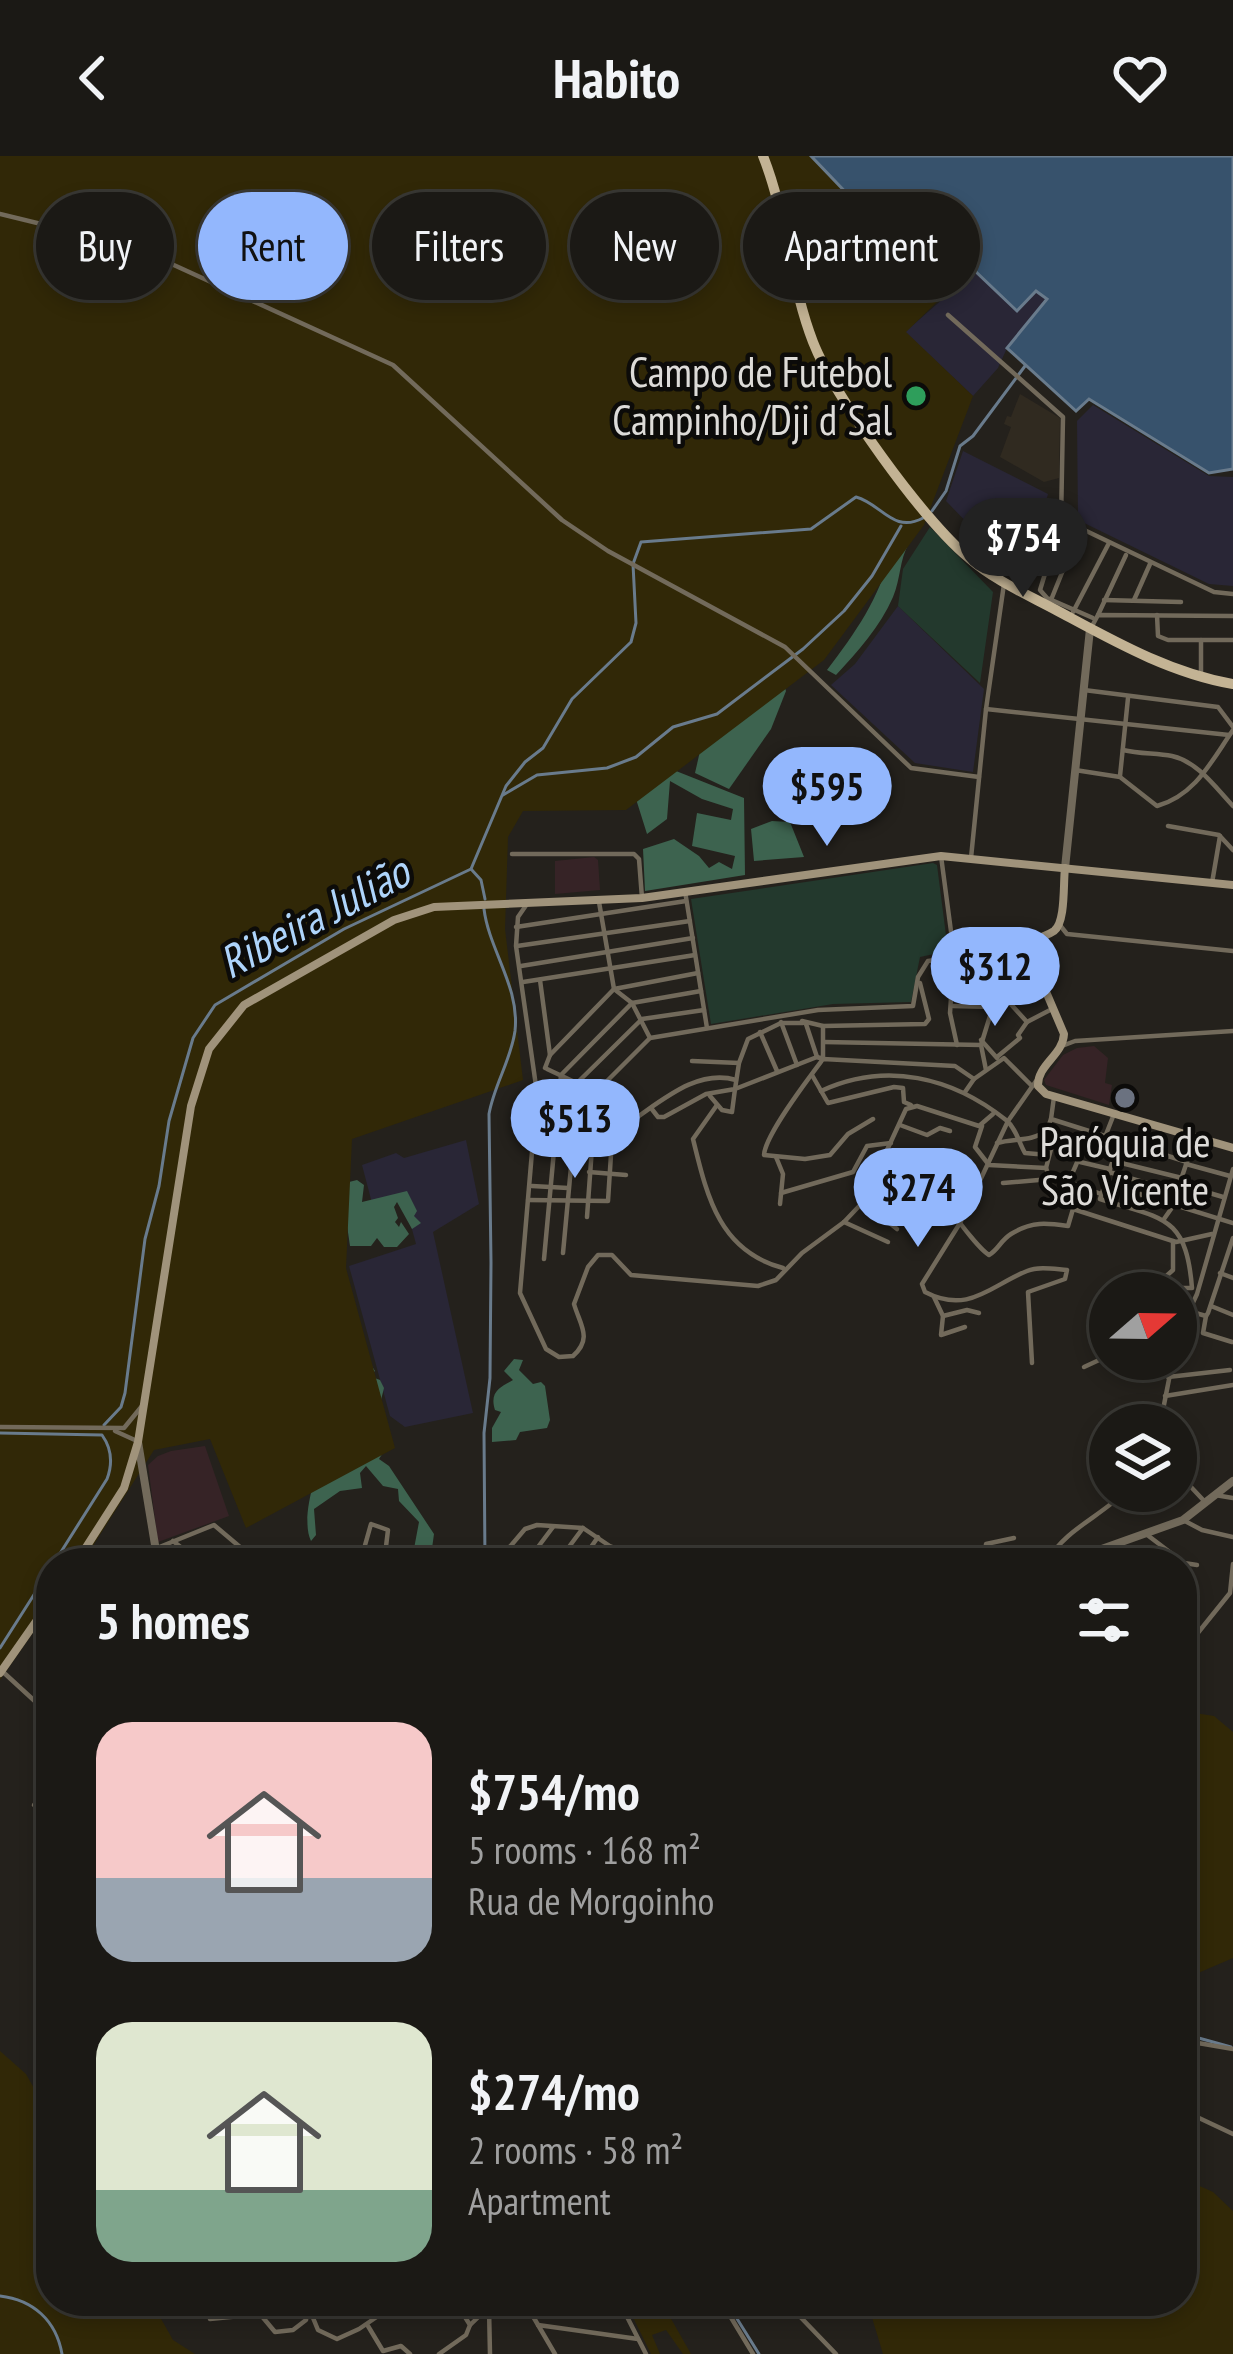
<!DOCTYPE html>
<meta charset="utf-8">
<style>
body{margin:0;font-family:"PT Sans Narrow",sans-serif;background:#282622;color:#f1f3f6;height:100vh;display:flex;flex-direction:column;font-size:45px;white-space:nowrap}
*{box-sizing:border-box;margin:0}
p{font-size:39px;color:#a0a0a0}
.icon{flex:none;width:66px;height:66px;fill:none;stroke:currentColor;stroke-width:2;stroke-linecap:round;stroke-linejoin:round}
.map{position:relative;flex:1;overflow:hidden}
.sheet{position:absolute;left:36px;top:1392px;width:1161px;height:768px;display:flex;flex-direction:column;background:#1b1915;border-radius:48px;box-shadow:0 6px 18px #0003,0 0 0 3px #393834}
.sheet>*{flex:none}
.top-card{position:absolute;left:36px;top:36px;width:1161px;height:108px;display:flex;gap:24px}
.needle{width:78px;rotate:70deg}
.tools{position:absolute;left:1089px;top:1116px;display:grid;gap:24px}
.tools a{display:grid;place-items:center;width:108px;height:108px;border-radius:50%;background:#1b1915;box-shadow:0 6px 18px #0003,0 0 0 3px #393834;font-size:60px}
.price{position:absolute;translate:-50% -102px;padding:0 27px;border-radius:42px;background:#93b7fd;color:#111;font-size:39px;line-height:78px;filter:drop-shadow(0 3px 6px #0008)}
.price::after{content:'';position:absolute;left:50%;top:72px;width:36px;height:27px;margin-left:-18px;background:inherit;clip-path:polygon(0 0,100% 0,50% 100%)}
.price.on{background:#222;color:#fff}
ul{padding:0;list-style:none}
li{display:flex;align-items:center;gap:36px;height:300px;padding:0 60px}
li span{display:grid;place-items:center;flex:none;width:336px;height:240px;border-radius:36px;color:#555}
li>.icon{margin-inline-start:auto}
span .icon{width:144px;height:144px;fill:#fffc;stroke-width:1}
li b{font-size:51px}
h2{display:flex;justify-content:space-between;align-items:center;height:144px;padding:0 60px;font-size:51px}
.pill{padding:0 42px;border-radius:54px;background:#1b1915;box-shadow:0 6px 18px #0003,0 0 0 3px #393834;font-size:42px;line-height:108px}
.pill.on{background:#93b7fd;color:#111}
header{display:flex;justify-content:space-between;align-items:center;height:156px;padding:0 60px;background:#1b1915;font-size:54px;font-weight:600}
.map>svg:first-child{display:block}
</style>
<header><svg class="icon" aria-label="back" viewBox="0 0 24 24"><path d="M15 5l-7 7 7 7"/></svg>Habito<svg class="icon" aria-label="heart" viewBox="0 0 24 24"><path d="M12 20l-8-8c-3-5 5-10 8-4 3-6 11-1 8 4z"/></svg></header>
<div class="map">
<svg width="1233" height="2198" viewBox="0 0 1233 2198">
<rect width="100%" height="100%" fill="#24211c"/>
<path fill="#302a20" d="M1020,238L1060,262L1059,322L1044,326L1000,301L1011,271L1004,268L1007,260L1011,261Z"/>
<g fill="#292636">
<path d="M975,115L1017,155L1037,134L1047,144L1007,192L998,212L973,240L905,176Z"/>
<path d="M1093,249L1209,320L1233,321V430L1209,428L1078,364L1077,265Z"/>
<path d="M963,295L1048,338L1024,422L978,396L979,379L946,345Z"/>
<path d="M898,450L984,533L973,616L915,607L831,529L855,508Z"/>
<path d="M466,984L479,1048L433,1076L473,1257L405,1271L390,1260L349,1110L416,1088L403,1040L372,1047L362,1009L396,997L404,1002Z"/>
</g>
<g fill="#362326">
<path d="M594,701L598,704L600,734L555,738V705Z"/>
<path d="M1094,890L1108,902L1105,927L1112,929L1109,949L1046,929L1044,924L1063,899L1077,892Z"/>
<path d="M205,1290L229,1360L158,1386L148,1309L158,1300L171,1295Z"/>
</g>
<g fill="#23392d">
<path d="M930,371L993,436L980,527L898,450L903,413Z"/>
<path d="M933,707L937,709L948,795L920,801L911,846L833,848L711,868L691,743Z"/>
</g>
<g fill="#3d634f">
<path d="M909,387C899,405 901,422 893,441C880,471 858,495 836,519L827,514C856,476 879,443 891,396Z"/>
<path d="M780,516L786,535L771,573L729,633L695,617L703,582Z"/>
<path d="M671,613L744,642L745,719L645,735L643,693L674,683L699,700L709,712L719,706L732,713L735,700L692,690L697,657L731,664L733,653L702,643L670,625L667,663L647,678L636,643Z"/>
<path d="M772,665L790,666L804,701L754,705L751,673Z"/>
<path d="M357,1024L364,1029L362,1046L407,1035L417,1055L414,1060L421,1067L412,1073L397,1046L394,1051L398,1062L395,1066L399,1071L401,1066L409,1078L397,1091H384L377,1082L371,1090H350L341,1028Z"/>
<path d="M363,1196L375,1215L369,1220L380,1224L384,1232L379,1252L384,1295L379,1303L389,1310L434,1378L430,1407H420L419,1399L413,1398L419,1366L399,1345L398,1333L383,1330L366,1310L360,1317L362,1332L340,1335L314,1353L316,1379L311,1385C293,1348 348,1237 363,1196Z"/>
<path d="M514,1203L523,1204L519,1214L533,1228L541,1226L545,1230L550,1264L547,1272L520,1276L516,1284L492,1286V1272L501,1256L495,1254C489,1235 501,1231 513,1224L504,1215Z"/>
</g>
<g fill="#312807">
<path d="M0,0H811L944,139L906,176L973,240L924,369L824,504L626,654L523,655L508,681L505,773L523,924L352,983L346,1112L395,1292L246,1372L210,1283L154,1294L82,1407H51V1451L0,1524Z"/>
<path d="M1182,1555L1214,1560L1233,1576V1802L1182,1824V1621L1197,1611L1182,1590Z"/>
<path d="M0,1895L26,1918L51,1963V2145H151L173,2184L195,2198H0Z"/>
<path d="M1182,2022L1213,2036L1233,2055V2198H883L867,2145H1182Z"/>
<path d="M625,2145H661L691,2198H683L666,2174L652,2179L660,2198H651Z"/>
</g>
<path fill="#37526c" stroke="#697b8c" stroke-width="3" d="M811,0H1233V313L1209,317L1089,243L1076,255L1007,192L1047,143L1036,135L1017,155L975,115L944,139Z"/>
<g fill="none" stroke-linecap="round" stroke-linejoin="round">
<g stroke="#697b8c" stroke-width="3">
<path d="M932,355L946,335L960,290L973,280L1025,210"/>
<path d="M503,639L537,619L607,612L636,601L673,571L717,558L803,493L844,455L872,420L901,370"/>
<path d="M471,713L481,724L485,743"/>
<path d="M484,753C489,794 520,831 515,875C511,904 494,929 489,958L491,1107L490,1222L484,1277L485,1407"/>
<path d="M104,1269L121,1251L125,1237L145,1083L159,1030L169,965L193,882L215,849L344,773L471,713L506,630L525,606L543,592L572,543L631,486L636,467L633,408L641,386L811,373L856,341C882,348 893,378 923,362"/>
<path d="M0,1277L102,1279C112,1293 113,1307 107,1323L54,1407"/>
<path d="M0,1492L51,1412"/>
<path d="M1182,1869L1195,1881L1231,1891"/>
<path d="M0,2140C33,2144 56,2164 62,2198"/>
<path d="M726,2145L759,2198"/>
</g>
<g stroke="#726a5b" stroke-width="4.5">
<path d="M0,58L115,86L165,105L393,209L562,364L608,395L785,491L911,612L979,621"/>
<path d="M948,159L1063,261L1061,366L1080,372L1214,436L1233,438"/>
<path d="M1061,366L1040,434L1047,442L1093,462"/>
<path d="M1051,444L1080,372"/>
<path d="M1104,444L1181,446"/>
<path d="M1134,444L1150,408"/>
<path d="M1073,456L1109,387"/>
<path d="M1098,459L1126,399"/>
<path d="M1157,459L1158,480L1168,484H1233"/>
<path d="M1091,472L1098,459L1233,460"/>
<path d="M1201,521V484"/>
<path d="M1084,534L1218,551L1233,571"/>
<path d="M986,553L1004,428"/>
<path d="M1123,594C1140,598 1156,597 1172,600C1198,606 1215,631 1233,650"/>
<path d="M1075,614L1120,621L1157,650C1196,639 1212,604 1233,574"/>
<path d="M1120,620L1128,542"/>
<path d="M1168,670L1219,679L1233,694"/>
<path d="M512,698H634L639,703L642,742"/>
<path d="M941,700L954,798L950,857L957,889"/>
<path d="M971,702L986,553L1229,579"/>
<path d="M1212,727L1220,680"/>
<path d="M685,735L707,872"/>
<path d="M599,746L614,833L632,847L650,882"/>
<path d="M527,748L518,761L516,790L537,937L520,1137L546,1193L559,1201L573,1200C593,1182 580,1169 574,1148L588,1111L598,1099H612L631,1119L758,1130L776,1124L802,1097L844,1066L863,1046L906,953L917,950L979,970L993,958"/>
<path d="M1059,768L1067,778L1233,795"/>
<path d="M516,771L686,745"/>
<path d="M517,790L690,765"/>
<path d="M994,793L998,834L1027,866"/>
<path d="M521,810L693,782"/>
<path d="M540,824L550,899"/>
<path d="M523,826L695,799"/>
<path d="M953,850L993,851"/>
<path d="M802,865L823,870L925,868L929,863L920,827"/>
<path d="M781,866L797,909"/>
<path d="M806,868L817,901"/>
<path d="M760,876L777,915"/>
<path d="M981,884L997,902"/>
<path d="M824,886L981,889L986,914"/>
<path d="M981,889L998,834"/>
<path d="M1062,890L1075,885L1233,875"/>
<path d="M997,901L1020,882L1018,879L1027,866L1052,853"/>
<path d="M692,905L739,907"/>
<path d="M545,912L550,899L614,833L698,817"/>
<path d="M547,913L596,936"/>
<path d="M812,919L828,947L894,931L903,932L904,946L911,949"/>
<path d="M821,935C886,905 952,921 1006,964C1016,972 1019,987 1025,997L1048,999"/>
<path d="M965,936L974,923L1004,902L1031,929"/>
<path d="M710,940L722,954L732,956L735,933L817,901L823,903V870"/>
<path d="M1054,941L1051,963L1187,1006"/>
<path d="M717,949L693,983C707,1040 719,1095 783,1112"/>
<path d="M651,952L658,961H664L706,938L735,933L739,907L748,883L781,867H803"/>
<path d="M636,962C665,942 699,913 736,924"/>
<path d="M873,963L848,978L830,999L805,1003L764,999C765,979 808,923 823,903L955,910L974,923"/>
<path d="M900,969L927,979L940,972L950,975"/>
<path d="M982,970L975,991L989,1009L1046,1012L1050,1023L1067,1025L1101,1038"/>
<path d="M1105,981L1114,958"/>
<path d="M533,986L591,990"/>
<path d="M1119,986L1100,1043C1162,1063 1186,1058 1192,1132H1163"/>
<path d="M997,987C1015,982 1032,986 1047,974"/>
<path d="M776,1001L783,1018L780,1048"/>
<path d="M1113,1005L1182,1022"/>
<path d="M1080,1006L1110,1013"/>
<path d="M1186,1008L1230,1020"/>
<path d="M1046,1012L1054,982L1047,974L1051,963"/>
<path d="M589,1016L626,1019"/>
<path d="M1109,1016L1177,1036"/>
<path d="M1069,1025L1082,995L1079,992L1085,975"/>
<path d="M1003,1027L1050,1023"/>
<path d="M1107,1028L1233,1067"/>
<path d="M1179,1028L1223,1041"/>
<path d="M532,1030L568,1032"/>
<path d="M781,1037L853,1016L867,990L891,987"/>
<path d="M528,1044L608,1045L612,983L592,978"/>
<path d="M863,1046L897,1073"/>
<path d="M587,1061L596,936L650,882L818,854L913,850L918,821L928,805L1027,791"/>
<path d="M1164,1063L1171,1053L1195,982"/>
<path d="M844,1066L888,1086"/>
<path d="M960,1067C966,1075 982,1095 989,1099C998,1094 1001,1084 1011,1078C1032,1065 1047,1067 1068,1070L1073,1053L1176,1086L1212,1078"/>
<path d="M563,1097L579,925L642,863L704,854"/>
<path d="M544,1103L561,919L632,847L701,835"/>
<path d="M1220,1117L1233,1122"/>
<path d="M1162,1137L1164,1122L1173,1114V1085"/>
<path d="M934,1141L943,1160L941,1179L965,1171"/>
<path d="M1211,1150L1233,1159"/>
<path d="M1192,1156L1206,1160L1208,1157L1233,1082"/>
<path d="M943,1160L967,1154L979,1157"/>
<path d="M1206,1160L1203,1177L1232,1186"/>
<path d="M1176,1183L1197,1138L1233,1013"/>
<path d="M1123,1203H1125"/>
<path d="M1032,1207L1028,1136L1065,1123L1067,1114C1054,1113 1039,1110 1027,1115C991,1129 969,1159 925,1136L922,1128L960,1067L1008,965L1036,925"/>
<path d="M1084,1211L1110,1199"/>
<path d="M1168,1221L1230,1214"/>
<path d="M1165,1240L1233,1229"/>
<path d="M1160,1269L1173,1203"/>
<path d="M0,1271L124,1272L142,1250"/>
<path d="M115,1275L137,1285"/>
<path d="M1176,1326L1191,1331L1206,1347"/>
<path d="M1215,1339L1233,1342"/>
<path d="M1183,1364L1202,1374L1233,1381"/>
<path d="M1146,1378L1184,1407L1197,1409"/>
<path d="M173,1385L201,1407"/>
<path d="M157,1392L214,1369L259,1407"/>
<path d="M507,1395L521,1407"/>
<path d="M986,1400L1031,1407"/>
<path d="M1048,1404C1065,1374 1101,1360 1126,1335"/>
<path d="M360,1407L371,1368L388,1374L384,1407"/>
<path d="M496,1407L525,1373L537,1369L583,1372L635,1407"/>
<path d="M526,1407L553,1371"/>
<path d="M557,1407L583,1372"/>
<path d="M580,1407L598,1381"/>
<path d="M600,1407L612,1391"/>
<path d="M985,1407L986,1388L1014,1382"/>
<path d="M1186,1505L1194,1497L1197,1478L1230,1437L1233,1408"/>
<path d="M2,1515L51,1560"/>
<path d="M34,1649L51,1629"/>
<path d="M1182,1870L1198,1887"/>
<path d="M1182,1944L1195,1925L1198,1887L1233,1893"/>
<path d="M1182,1954L1233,1978"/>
<path d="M524,2145L555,2198"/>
<path d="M619,2145L646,2198"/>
<path d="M721,2145L753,2198"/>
<path d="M785,2145L836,2198"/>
<path d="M309,2152L318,2174L337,2183L359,2173L400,2145"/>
<path d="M489,2152L490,2198"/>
<path d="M210,2163L260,2158L275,2176L293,2174L306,2164L309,2145"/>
<path d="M470,2169L495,2145"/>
<path d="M538,2169L638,2183"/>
<path d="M368,2170L383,2195L401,2190L410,2198"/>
<path d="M439,2198L466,2179L470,2169L455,2145"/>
</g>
<g stroke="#726a5b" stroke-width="8">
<path d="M1065,712L1090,473"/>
<path d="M138,1286L158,1407"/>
<path d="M1044,1407L1082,1400L1183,1364L1233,1325"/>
</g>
<g stroke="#a0937b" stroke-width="8">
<path d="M1065,712C1063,727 1066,766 1054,775C1044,782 1036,780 1027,791L1064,878C1063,899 1037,909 1038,930L1046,938L1233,992"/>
<path d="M76,1407L124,1332L138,1286L191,950L209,893L244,849L394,764L434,751L642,742L941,700L1233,729"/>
<path d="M0,1517L51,1444"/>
</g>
<path stroke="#c3b394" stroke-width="10" d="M763,0C787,60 790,127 813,186C835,242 923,364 969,402C994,424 1026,438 1056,454C1112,484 1169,517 1233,528"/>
</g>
<circle fill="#2e9e5b" stroke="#0c0b09" stroke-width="4.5" cx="916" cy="240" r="12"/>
<circle fill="#6b7280" stroke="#0c0b09" stroke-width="4.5" cx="1125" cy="942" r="12"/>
<g text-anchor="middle" stroke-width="9" stroke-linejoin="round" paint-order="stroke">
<g font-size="42" fill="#dddbd8" stroke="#0c0b09" text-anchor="end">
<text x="892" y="231">Campo de Futebol<tspan x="892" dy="48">Campinho/Dji d´Sal</tspan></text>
<text x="1125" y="1001" text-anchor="middle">Paróquia de<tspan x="1125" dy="48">São Vicente</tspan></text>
</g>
<g font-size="45" font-style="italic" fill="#aed4fb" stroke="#0c0b09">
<text transform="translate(314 761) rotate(-28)" y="16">Ribeira Julião</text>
</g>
</g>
</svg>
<div class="tools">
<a><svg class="needle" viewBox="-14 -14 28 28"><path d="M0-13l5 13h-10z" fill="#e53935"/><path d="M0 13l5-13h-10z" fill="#a0a0a0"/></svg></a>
<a><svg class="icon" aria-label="layers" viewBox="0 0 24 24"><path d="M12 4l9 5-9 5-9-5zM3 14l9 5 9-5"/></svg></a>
</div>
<b class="price on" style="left:1023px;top:444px">$754</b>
<b class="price" style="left:827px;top:693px">$595</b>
<b class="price" style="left:995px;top:873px">$312</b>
<b class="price" style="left:575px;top:1025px">$513</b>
<b class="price" style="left:918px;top:1094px">$274</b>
<div class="top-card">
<a class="pill">Buy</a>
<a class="pill on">Rent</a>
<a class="pill">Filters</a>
<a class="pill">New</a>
<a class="pill">Apartment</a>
</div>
<section class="sheet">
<h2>5 homes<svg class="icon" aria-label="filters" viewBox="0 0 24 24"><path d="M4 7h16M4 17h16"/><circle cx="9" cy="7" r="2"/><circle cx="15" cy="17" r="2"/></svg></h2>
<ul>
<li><span style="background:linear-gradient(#f6c9c9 65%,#9aa5b1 0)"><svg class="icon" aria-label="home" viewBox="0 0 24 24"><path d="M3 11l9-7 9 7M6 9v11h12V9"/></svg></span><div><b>$754/mo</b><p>5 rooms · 168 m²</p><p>Rua de Morgoinho</p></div></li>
<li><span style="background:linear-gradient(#dfe7d0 70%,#7fa58c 0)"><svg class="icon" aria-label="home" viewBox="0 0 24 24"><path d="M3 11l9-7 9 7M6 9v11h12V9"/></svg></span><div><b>$274/mo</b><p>2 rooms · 58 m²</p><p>Apartment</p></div></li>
</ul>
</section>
</div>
